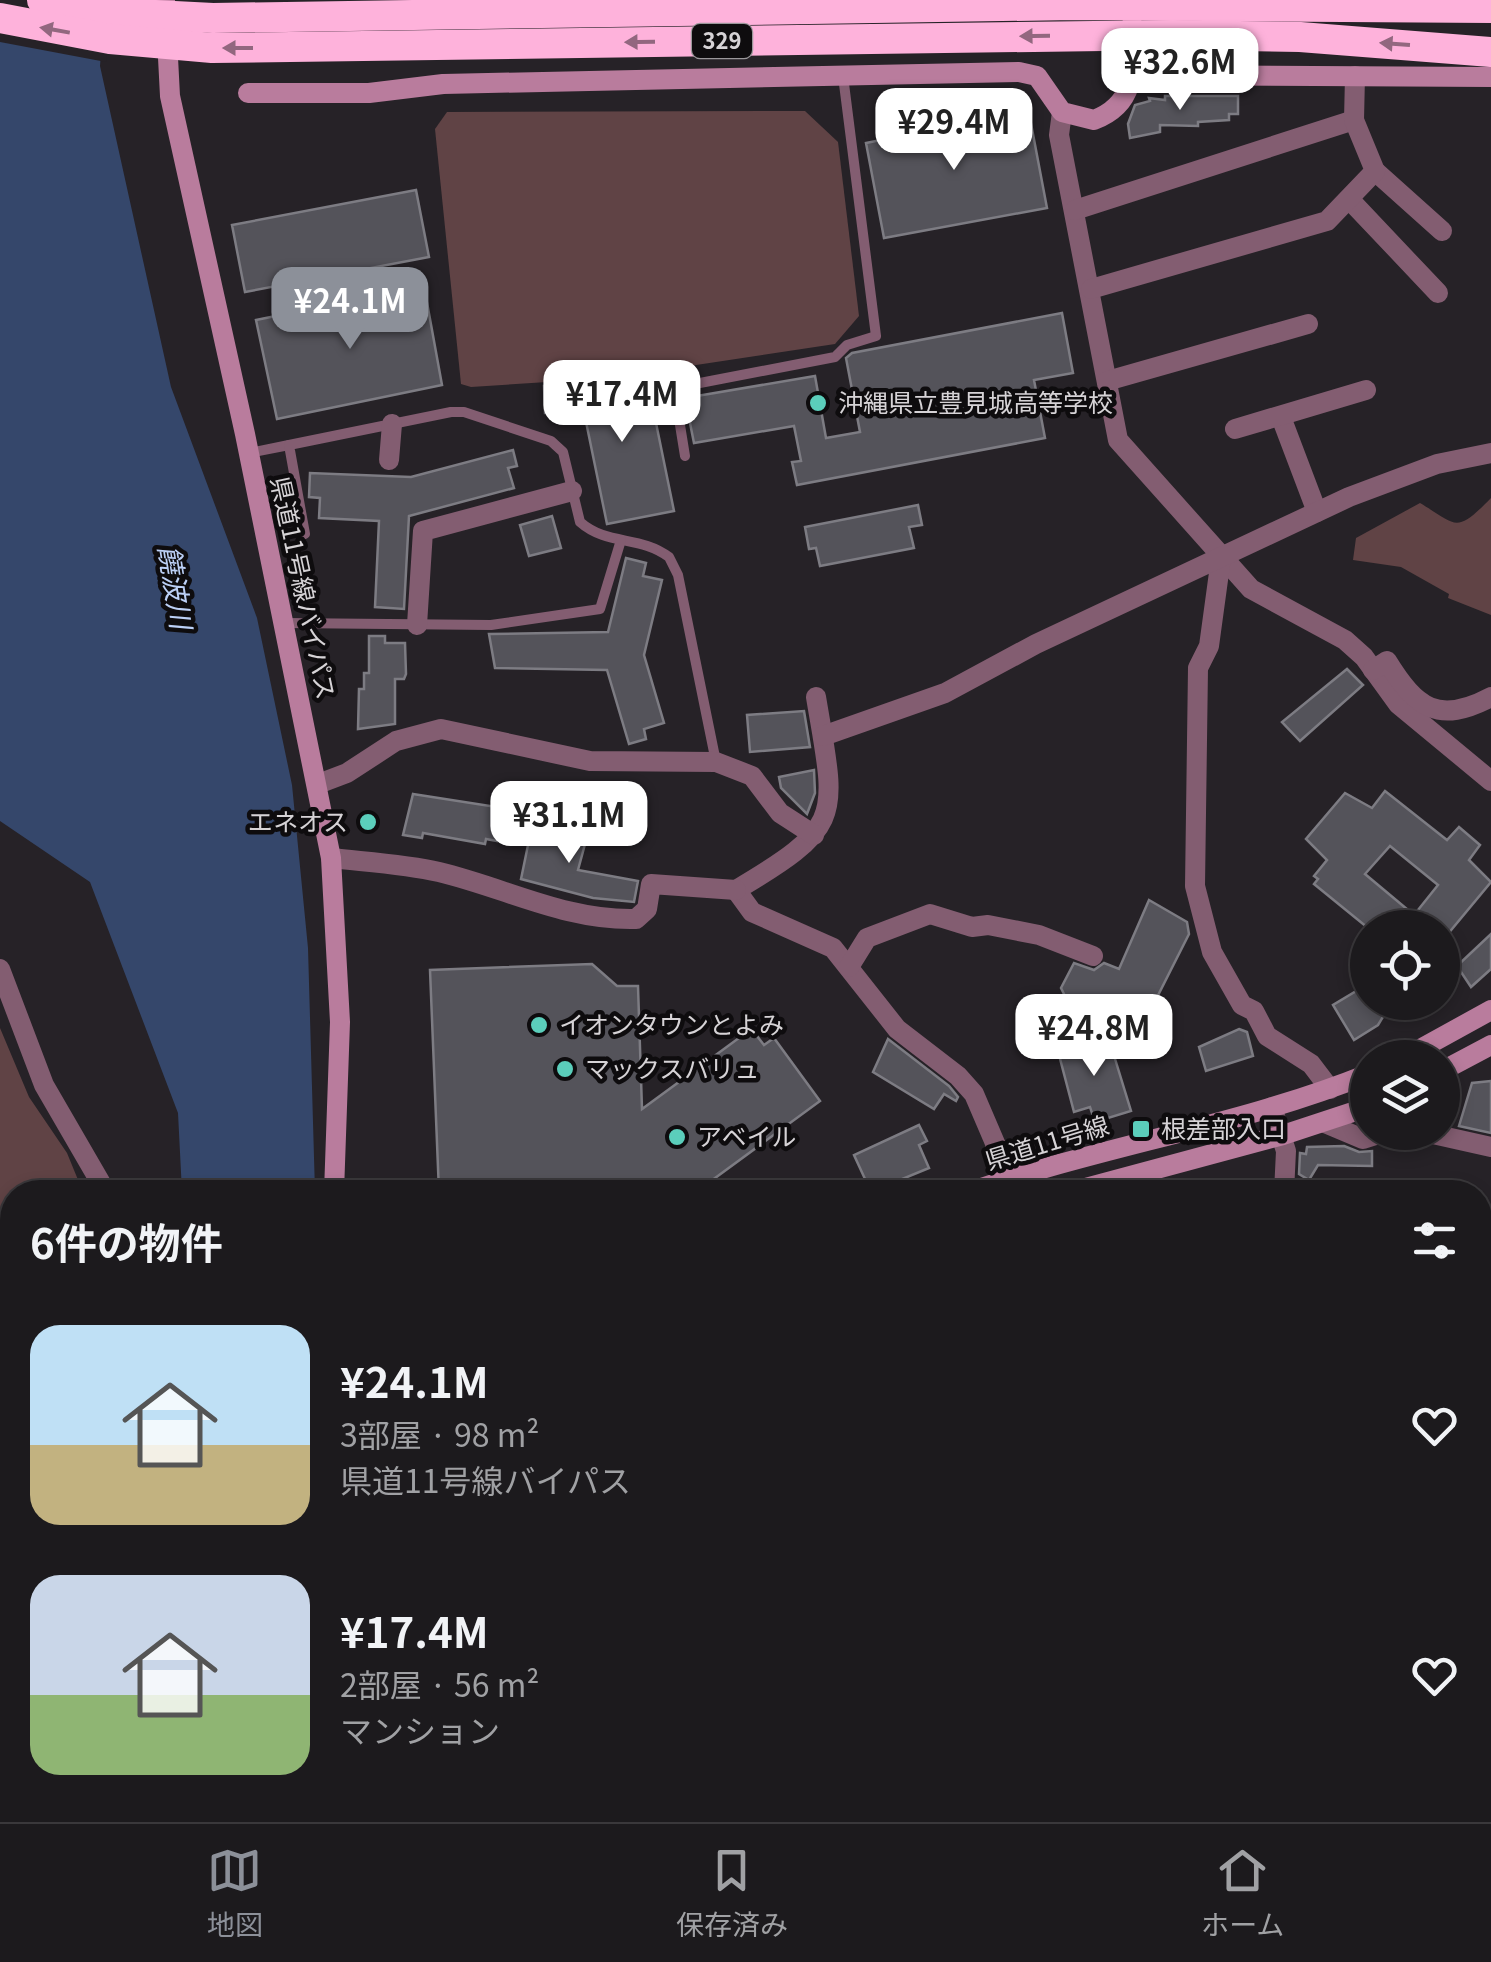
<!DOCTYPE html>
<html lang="ja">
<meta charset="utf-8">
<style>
body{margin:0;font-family:Georgia,"Noto Sans JP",serif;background:#252326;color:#f1f3f6;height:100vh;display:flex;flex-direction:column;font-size:38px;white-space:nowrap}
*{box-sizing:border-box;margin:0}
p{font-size:32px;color:#a0a1a4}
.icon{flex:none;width:55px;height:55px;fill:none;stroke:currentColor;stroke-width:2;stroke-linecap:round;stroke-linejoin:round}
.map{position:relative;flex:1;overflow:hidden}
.sheet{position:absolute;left:0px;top:1180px;width:1492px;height:642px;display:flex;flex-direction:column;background:#1c1a1d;border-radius:40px 40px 0 0;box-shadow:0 5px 15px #0003,0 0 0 2px #3a383b}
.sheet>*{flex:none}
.tools{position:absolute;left:1350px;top:910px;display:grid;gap:20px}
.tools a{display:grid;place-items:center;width:110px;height:110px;border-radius:50%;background:#1c1a1d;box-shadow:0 5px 15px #0003,0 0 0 2px #3a383b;font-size:50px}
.price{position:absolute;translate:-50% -85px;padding:0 22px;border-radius:20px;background:#fff;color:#222;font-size:32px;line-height:65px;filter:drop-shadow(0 2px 5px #0008)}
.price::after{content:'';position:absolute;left:50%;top:60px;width:30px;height:22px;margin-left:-15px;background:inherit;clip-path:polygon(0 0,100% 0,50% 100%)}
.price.active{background:#8c9099;color:#fff}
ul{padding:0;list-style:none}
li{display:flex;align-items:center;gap:30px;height:250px;padding:0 30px}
li span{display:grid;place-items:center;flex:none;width:280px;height:200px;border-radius:30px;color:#555}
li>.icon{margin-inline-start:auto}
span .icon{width:120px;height:120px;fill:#fffc;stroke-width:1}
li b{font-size:42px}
h2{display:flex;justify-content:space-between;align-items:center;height:120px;padding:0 30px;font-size:42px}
.dock{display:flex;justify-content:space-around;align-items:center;height:140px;border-top:2px solid #3a383b;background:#1c1a1d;font-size:28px;color:#a0a1a4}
.dock a{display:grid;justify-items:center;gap:5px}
.dock .active{color:#8c9099}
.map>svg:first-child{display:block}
</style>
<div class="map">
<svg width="1491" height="1822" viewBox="0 0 1491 1822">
<rect width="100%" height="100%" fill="#262227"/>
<g fill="#604345">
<path d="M805,111L838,142L859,316L835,344L610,378L471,387L461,384L435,129L447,112Z"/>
<path d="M1491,498V615L1448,598L1449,594L1401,567L1353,560L1356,538L1420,503C1457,525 1455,535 1491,498Z"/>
<path d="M0,1028L29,1097L67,1153L83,1192H12V1293L0,1296Z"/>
</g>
<g fill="#35476b">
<path d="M0,0H105L100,66L171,387L257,618L292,785L308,948L315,1192H182L178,1113L90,882L0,821Z"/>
<path d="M118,1810H220L215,1822H111Z"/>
</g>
<path fill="#262227" d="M0,0H110L106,62L0,42Z"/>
<g fill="#54535a" stroke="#7d7c83" stroke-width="2.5" fill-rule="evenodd">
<path d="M1165,96H1238V114H1229V120L1198,122V126L1160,125V132L1130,138L1128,124L1135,105L1150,101L1149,98L1165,100Z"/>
<path d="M881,105H901L902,136L1029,113L1047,208L884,238L866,143L881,140Z"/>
<path d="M416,190L429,257L245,292L232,225Z"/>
<path d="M424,286L442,385L277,419L256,320Z"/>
<path d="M1062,313L1073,373L1034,380L1045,438L797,485L792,462L801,461L794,426L694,443L685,398L815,376L826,438L860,432L846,358L852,353Z"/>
<path d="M647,379L649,387L660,384L667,401L669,415L655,418L674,511L607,524L584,412L545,413L544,386L578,385L579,393Z"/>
<path d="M513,450L517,466L508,468L514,488L409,516L404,609L375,607L379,521L319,518L320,498L309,497L310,473L411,477Z"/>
<path d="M918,505L922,525L909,527L914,548L820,566L816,548L809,549L805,527Z"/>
<path d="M552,516L561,548L529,556L520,525Z"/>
<path d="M626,558L646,563L643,576L662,580L644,655L664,723L644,729L646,739L629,744L607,670L495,668L489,634L608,632Z"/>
<path d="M369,636H385V643H405L406,674L404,679H395V724L358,729L359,689H364V673H369Z"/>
<path d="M1347,669L1363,685L1300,741L1282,722Z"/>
<path d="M804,711L810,747L750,752L747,715Z"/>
<path d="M814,770L815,793L807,814L781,788L779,777Z"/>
<path d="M1385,791L1447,840L1459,827L1480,845L1469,860L1491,882L1442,941V928H1368L1314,884L1318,879L1314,876L1327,860L1306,839L1345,793L1372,808ZM1390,846L1438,885L1414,915L1365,874Z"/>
<path d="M413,794L503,808L497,841L486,839L485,844L423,833L422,838L403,835Z"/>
<path d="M533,821L588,833L578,870L638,881L634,902L593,898L521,879Z"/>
<path d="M1149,900L1187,922L1189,934L1142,1027L1131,1030L1067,1000L1061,988L1074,963L1094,970L1104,963L1119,969Z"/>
<path d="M1491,934V969L1471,987L1457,966Z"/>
<path d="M592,964L617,986H638L642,1109L743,1035L757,1036L764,1045L774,1038L820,1101L696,1192H439L430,970Z"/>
<path d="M1368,984V1002H1392L1378,1025L1354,1040L1333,1005Z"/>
<path d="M1239,1029L1247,1032L1253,1056L1206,1071L1199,1047Z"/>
<path d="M1108,1036L1131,1111L1095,1122L1090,1107L1074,1112L1058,1051Z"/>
<path d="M888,1039L949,1086L958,1097L956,1101L944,1094L934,1109L873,1072Z"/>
<path d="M1491,1081V1133L1459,1126L1472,1083Z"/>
<path d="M919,1125L927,1141L919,1145L929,1168L871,1192L854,1155Z"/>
<path d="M1344,1146L1359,1152L1372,1151V1166L1318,1165L1309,1180L1299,1174L1300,1153L1306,1154L1307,1147Z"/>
</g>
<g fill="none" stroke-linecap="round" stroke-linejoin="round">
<g stroke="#835d71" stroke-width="10">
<path d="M249,453L289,445"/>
<path d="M685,456L674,388L835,357L847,345L876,336L843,76"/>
<path d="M305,534L289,445L451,412H464L551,441L563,452L580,522C607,546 640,535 669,557L678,575L716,762"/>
<path d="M285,623L491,625L600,609L621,540"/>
<path d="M0,1343L12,1346"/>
<path d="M0,1699L12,1705"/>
</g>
<g stroke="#835d71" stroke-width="20">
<path d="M1062,112L1059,135L1118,440L1251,589L1345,640L1364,657L1398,704L1491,781"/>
<path d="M1375,171L1442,231"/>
<path d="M1349,199L1438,293"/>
<path d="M1075,210L1354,120"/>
<path d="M1091,289L1327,221L1375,171L1354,120L1355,76"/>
<path d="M1107,381L1308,324"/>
<path d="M1281,417L1317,512"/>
<path d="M1235,429L1366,390"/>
<path d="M389,460L392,424"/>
<path d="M1221,558L1209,646L1198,668L1195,886L1212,952L1242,1005L1254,1011L1267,1036L1311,1064L1330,1089"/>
<path d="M417,625L423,531L572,491"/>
<path d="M1373,670L1387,661C1416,708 1438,725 1491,697"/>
<path d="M816,697C836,817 846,825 736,890L752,912L833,948L897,1029L958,1076L974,1094L1016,1192"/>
<path d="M823,736L945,693L1036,644L1349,497L1437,464L1491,453"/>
<path d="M318,784L347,773L396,741L441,729L590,761L716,762L752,776L780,813L814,835"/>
<path d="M331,858C366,862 405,864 439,872C506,888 566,921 636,919L647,909L651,884L736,890"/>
<path d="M849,967L867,938L930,914L972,927L988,925L1039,935L1093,956"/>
<path d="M0,969L44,1085L106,1192"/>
<path d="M1272,1107L1286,1151L1284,1192"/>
<path d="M1325,1123L1363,1139L1385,1132"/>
<path d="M1424,1132L1491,1147"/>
<path d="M1480,1342H1491"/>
<path d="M1480,1607H1491"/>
<path d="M865,1810L873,1822"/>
<path d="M646,1822V1810"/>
<path d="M1352,1822V1810"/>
</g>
<g stroke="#b97c9d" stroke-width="20">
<path d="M165,0L170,96L245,434L331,858L340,1022L334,1192"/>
<path d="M1134,75L1491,77"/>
<path d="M248,93H369L443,84L1019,72L1037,76L1062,112L1094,120C1139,103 1133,65 1132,24"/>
<path d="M1404,1058L1491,1010"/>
<path d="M1442,1071L1491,1045"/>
<path d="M970,1192C1100,1146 1239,1126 1368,1074"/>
<path d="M1071,1192L1283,1135L1368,1107"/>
<path d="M14,1822L23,1810"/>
<path d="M235,1822L241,1810"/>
<path d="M428,1822L431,1810"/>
<path d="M461,1822L464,1810"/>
</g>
<g stroke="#feb2db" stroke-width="30">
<path d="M42,0L117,13L213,18L1075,5L1491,8"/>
<path d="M0,18L110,39L212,48L1173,35L1300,37L1491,52"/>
</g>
</g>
<defs><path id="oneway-solid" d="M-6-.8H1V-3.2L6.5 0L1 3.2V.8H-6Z" transform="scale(2.5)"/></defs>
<g fill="#92677f">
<use href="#oneway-solid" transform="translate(55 30) rotate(-170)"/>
<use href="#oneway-solid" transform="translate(1035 36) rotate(179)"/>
<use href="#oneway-solid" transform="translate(640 42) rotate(179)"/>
<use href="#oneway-solid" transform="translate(1395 44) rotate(-176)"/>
<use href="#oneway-solid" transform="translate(238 48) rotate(-180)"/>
</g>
<g fill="#5bcebb" stroke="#0e0c0e" stroke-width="4">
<circle cx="818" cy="403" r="10"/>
<circle cx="368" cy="822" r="10"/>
<circle cx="539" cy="1025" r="10"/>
<circle cx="565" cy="1069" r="10"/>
<rect x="1131" y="1119" width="20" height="20" rx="5"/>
<circle cx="677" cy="1137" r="10"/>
</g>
<g text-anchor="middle" stroke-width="9" stroke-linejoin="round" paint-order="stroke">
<rect fill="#0e0c0e" stroke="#9a979a" stroke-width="2.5" x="692" y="24" width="60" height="34" rx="8"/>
<g font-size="22" font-weight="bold" fill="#d6d3d6">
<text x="722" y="49">329</text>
</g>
<g font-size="25" fill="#d6d3d6" stroke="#0e0c0e" text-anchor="start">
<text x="838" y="412">沖縄県立豊見城高等学校</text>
<text x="348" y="831" text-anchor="end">エネオス</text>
<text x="559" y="1034">イオンタウンとよみ</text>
<text x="585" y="1078">マックスバリュ</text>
<text x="1161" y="1138">根差部入口</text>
<text x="697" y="1146">アベイル</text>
</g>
<g font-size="25" fill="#d6d3d6" stroke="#0e0c0e">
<text transform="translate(303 588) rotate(78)" y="9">県道11号線バイパス</text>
<text transform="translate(1047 1143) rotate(-17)" y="9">県道11号線</text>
</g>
<g font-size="28" font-style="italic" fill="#bcd0f6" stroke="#0e0c0e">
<text transform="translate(175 587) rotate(81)" y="10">饒波川</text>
</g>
</g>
</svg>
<div class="tools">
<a><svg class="icon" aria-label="locate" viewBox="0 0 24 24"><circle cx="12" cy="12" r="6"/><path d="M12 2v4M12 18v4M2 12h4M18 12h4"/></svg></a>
<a><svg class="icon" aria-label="layers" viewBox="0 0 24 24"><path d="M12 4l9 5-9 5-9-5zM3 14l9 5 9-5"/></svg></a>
</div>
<b class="price" style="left:1180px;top:113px">¥32.6M</b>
<b class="price" style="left:954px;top:173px">¥29.4M</b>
<b class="price active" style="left:350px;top:352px">¥24.1M</b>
<b class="price" style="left:622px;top:445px">¥17.4M</b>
<b class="price" style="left:569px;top:866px">¥31.1M</b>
<b class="price" style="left:1094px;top:1079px">¥24.8M</b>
<section class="sheet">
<h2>6件の物件<svg class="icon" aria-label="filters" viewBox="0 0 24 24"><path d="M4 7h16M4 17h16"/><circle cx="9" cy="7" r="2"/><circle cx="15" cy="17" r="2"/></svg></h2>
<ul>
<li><span style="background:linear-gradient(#bfe0f5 60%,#c2b280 0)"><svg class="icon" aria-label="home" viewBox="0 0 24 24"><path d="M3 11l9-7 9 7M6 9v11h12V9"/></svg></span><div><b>¥24.1M</b><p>3部屋 · 98 m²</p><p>県道11号線バイパス</p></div><svg class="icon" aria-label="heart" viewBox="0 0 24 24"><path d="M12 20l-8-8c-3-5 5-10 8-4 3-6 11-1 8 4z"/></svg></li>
<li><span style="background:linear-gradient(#c9d6e8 60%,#8fb573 0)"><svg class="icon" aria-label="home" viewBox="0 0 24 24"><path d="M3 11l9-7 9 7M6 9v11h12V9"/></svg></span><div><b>¥17.4M</b><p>2部屋 · 56 m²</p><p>マンション</p></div><svg class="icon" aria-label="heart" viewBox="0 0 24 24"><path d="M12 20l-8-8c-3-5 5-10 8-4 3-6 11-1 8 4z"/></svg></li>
</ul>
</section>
</div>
<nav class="dock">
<a class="active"><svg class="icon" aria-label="map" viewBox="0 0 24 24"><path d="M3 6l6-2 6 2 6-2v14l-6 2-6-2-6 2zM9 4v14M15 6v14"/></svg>地図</a>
<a><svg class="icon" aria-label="saved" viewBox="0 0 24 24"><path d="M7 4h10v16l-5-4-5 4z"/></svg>保存済み</a>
<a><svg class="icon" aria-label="home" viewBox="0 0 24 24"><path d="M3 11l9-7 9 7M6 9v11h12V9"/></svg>ホーム</a>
</nav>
